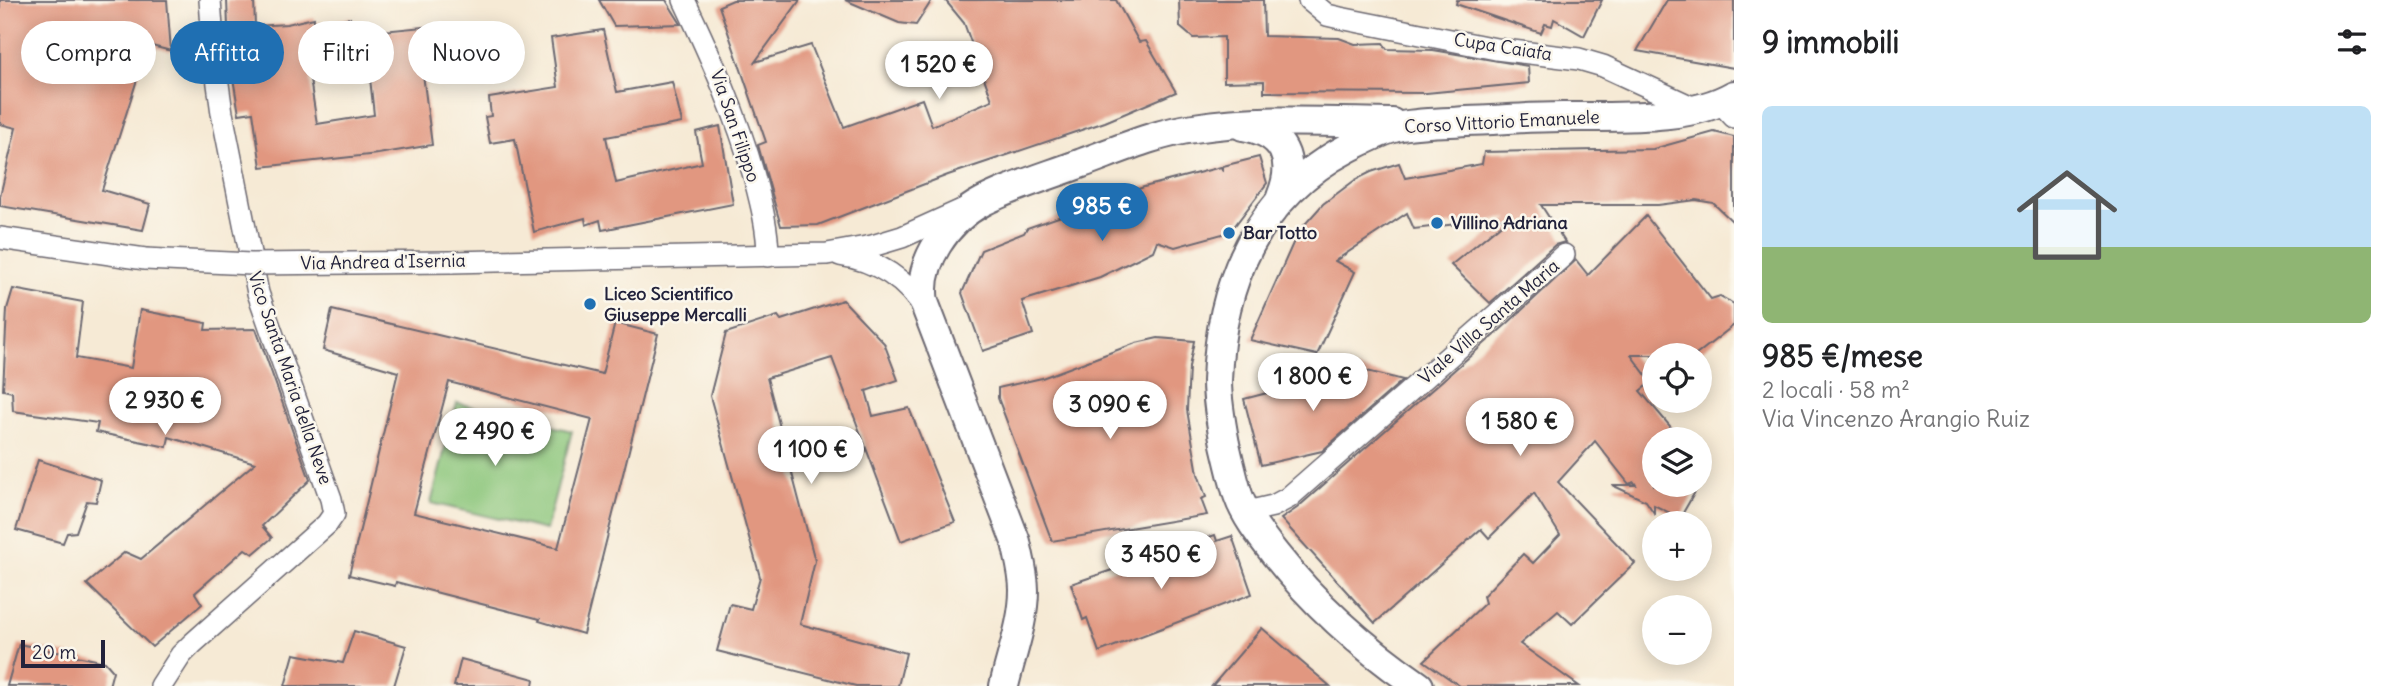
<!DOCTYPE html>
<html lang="it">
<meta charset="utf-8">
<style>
body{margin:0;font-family:Delius,sans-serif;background:#f2f2f2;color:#202124;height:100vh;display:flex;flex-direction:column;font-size:26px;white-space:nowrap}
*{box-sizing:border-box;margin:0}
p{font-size:23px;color:#757577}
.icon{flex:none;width:38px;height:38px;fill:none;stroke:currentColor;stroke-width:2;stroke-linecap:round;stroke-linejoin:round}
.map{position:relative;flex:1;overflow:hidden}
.panel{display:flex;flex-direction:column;background:#fff;width:665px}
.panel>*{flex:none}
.top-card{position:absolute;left:21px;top:21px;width:665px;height:63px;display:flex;gap:14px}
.tools{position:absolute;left:1642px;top:343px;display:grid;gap:14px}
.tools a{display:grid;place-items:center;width:70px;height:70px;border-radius:50%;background:#fff;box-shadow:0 4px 18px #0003;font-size:35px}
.scale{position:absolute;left:21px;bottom:18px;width:84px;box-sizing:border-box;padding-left:7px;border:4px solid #22223b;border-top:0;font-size:19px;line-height:24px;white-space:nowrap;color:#22223b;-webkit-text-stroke:5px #fbf7ec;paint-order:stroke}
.price{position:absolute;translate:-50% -60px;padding:0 16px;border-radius:24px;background:#fff;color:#222;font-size:23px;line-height:46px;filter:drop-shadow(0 2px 4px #0008)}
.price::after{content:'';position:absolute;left:50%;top:42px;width:21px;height:16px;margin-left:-10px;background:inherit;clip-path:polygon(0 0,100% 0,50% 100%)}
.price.on{background:#1f6fb2;color:#fff}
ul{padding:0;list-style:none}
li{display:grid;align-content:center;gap:14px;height:371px;padding:0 28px}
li+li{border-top:2px solid #e0e0e0}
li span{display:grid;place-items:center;height:217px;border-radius:10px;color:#555}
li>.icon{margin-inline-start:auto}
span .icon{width:126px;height:126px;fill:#fffc;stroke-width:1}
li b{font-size:30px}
h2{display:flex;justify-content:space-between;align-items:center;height:84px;padding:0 28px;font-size:30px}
.tag{padding:0 24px;border-radius:32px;background:#fff;box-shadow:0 4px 18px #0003;font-size:24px;line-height:63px}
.tag.on{background:#1f6fb2;color:#fff}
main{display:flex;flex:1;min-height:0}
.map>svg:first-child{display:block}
</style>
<main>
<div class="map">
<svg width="1734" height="686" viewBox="0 0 1734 686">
<rect width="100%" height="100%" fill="#fbf7ec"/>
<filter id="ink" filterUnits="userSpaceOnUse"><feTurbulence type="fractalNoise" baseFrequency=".0143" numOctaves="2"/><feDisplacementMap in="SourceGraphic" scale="14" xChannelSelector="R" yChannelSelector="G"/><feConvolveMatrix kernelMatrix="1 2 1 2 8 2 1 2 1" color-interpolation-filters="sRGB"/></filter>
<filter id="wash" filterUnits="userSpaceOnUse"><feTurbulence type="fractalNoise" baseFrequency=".00686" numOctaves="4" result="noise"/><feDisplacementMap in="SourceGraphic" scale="28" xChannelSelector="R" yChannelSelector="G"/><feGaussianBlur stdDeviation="1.57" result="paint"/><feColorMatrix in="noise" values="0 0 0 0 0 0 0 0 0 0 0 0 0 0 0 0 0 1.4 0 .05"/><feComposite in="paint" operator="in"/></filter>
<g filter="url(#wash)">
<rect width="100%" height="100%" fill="#f6ead5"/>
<path fill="#8cc67b" stroke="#57745b" stroke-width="2" d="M457,403L572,431L546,530L431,503Z"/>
<g id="blocks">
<g fill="#e19780" fill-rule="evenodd">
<path d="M0,0H167L171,51L148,45L102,190L150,204L143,230L0,206V196L16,128L0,124Z"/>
<path d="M227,0H254L255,26L287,24L314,18V24L350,18L353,34L443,25L448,64L422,66L432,145L378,154L261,167L253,112L239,114L229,54ZM369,69L374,115L317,124L310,79Z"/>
<path d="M599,0H666L681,24L614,26Z"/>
<path d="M733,0H800L755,62L811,45L844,127L922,99L932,126L992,100L964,23L945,0H1116L1139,42L1146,41L1176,92L1105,122L948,175L818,225L781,226L758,145L766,142L719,6Z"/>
<path d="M845,0H932L916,25L899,23Z"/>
<path d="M1179,0H1263L1264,36L1339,38L1355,44L1383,43L1387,49L1433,50L1528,66L1529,83L1426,93L1264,92V81L1224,82V37L1193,38L1180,27Z"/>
<path d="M1457,0H1602L1584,36L1554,19L1552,26L1545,24L1541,33L1456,4Z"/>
<path d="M1667,0H1734V68L1637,51Z"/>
<path d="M603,30L617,92L672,82L682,123L606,137L616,183L702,163L696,132L720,126L733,204L602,230L600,220L586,225L585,218L534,232L515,139L490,143L485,117L491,116L489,98L558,87L551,38Z"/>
<path d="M1714,132L1734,137V223L1713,203L1696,200L1658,205H1541L1565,242L1555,245L1490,303L1451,265L1509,218L1414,229L1407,213L1335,261L1355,272L1317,355L1250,340L1298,232L1323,204L1355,180L1371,172L1399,163L1405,178L1482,164L1484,152L1653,149Z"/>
<path d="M1259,157L1267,183L1230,232L1175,247L1157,241L1153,251L1100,277L1022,301L1033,334L983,351L962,293L981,250L1024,233L1027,228L1144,187L1221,167L1223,172V166Z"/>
<path d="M1646,216L1711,299L1720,296L1734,304V325L1696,355H1631L1651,382L1640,391L1681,439H1654V485H1699L1680,518L1654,505V513L1646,501L1612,485H1636L1634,482L1629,484L1595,441L1558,482L1635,563L1572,624L1558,611L1520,644L1579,686H1460L1424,661L1485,603L1483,596L1523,554L1533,563L1560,535L1534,493L1489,538L1481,529L1375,623L1281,519L1297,508L1509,322L1576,260L1588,275Z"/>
<path d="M13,289L83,302L76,358L131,368L140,310L206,323L205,330L256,329L310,480L262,526L272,538L253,554L245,549L195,593L202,604L152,647L87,584L125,552L141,559L255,463L169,437L167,447L96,432L98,423L13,411L12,392L3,390L7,309Z"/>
<path d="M843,300L884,343L898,380L866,391L873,416L909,408L955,522L901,541L832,358L767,378L815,561L800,624L906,653L898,686H856L717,651L730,604L751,609L760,577L710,396L726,333L778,316L781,320Z"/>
<path d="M332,310L602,374L615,323L658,334L583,634L539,621L540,619L396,582L395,586L349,575L398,372L323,350ZM449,382L592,419L558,548L414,513Z"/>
<path d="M1158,338L1194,341L1189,367L1187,410L1198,474L1206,497L1201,499L1207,515L1052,541L998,398V388L1042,378L1136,343Z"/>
<path d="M1359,369L1403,380L1322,451L1261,465L1244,399Z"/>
<path d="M38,460L101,480L96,502L87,501L76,532L67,533L63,543L16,530Z"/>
<path d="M1215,535L1217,541L1232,536L1252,594L1099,652L1087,618L1083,620L1071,584Z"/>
<path d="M1262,628L1298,659L1330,686H1212Z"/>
<path d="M354,631L406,646L394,686H285L294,654L343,663Z"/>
<path d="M19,644L105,662L113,671L109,686H7Z"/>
<path d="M461,659L534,679L533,686H454Z"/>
</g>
</g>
</g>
<g filter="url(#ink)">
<use href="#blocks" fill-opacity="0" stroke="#6c6871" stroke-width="2"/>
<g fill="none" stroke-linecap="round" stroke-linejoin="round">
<defs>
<g id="minor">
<path d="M684,0C711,57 737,115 754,176C761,203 768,229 768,256"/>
<path d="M1309,0L1327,15L1340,18L1496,49L1579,59L1603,66L1694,108"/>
<path d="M1721,103L1734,117"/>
<path d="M0,238L145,259"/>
<path d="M840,255C876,260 908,280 926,312"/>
<path d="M451,262L827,254L872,246L902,237L964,209"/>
<path d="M1247,512L1273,506L1288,498L1564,255"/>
<path d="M161,686L181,655L192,644L327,524L334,514L331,499L258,293L222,113L214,55L210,0"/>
</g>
<g id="tertiary">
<path d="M1243,126C1285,133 1296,160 1281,197"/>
<path d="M1004,686C1011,655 1024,622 1024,590C1024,574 1019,557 1016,542L924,302C917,262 948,220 982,202C1012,186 1051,175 1082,163C1118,150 1156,133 1194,128C1259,118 1326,122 1392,123"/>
<path d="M1419,686C1365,649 1316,606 1275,554C1261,536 1245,516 1238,495C1233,479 1229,461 1225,444C1221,423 1217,402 1217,381C1220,282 1258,195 1348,148C1364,140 1380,131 1397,127C1419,122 1443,123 1466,121C1498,120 1530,117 1562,117C1615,116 1687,122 1734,95"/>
</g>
</defs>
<use href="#minor" stroke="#6c6871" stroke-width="24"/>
<use href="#tertiary" stroke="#6c6871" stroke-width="32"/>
<use href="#minor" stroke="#fff" stroke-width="21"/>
<use href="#tertiary" stroke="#fff" stroke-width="28"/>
<defs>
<path id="minor-bridge" d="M145,259L251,264L451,262"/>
</defs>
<use href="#minor-bridge" stroke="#6c6871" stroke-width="24" stroke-linecap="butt"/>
<use href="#minor-bridge" stroke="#fff" stroke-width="21"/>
</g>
</g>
<g fill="#1f6fb2" stroke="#fbf7ec" stroke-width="2.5">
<circle cx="1437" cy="223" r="7"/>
<circle cx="1229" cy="233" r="7"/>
<circle cx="590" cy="304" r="7"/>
</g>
<g text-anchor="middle" stroke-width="5" stroke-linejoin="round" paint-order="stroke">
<g font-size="18" fill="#22223b" stroke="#fbf7ec">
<text transform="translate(1503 47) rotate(9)" y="6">Cupa Caiafa</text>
<text transform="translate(1502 122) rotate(-3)" y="6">Corso Vittorio Emanuele</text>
<text transform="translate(735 126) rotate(71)" y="6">Via San Filippo</text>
<text transform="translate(383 262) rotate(-1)" y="6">Via Andrea d'Isernia</text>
<text transform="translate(1489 322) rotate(-41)" y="6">Viale Villa Santa Maria</text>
<text transform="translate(290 378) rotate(71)" y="6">Vico Santa Maria della Neve</text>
</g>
<g font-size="18" font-weight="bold" fill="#22223b" stroke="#fbf7ec" text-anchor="start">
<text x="1451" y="229">Villino Adriana</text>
<text x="1243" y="239">Bar Totto</text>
<text x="604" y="300">Liceo Scientifico<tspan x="604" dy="21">Giuseppe Mercalli</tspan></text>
</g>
</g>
</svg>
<div class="tools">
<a><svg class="icon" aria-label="locate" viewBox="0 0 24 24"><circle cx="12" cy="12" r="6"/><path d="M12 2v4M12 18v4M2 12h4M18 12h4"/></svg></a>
<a><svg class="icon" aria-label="layers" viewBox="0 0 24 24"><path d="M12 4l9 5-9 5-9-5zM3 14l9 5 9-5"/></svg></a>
<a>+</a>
<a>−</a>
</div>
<div class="scale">20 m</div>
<b class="price" style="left:939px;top:101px">1 520 €</b>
<b class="price on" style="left:1102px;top:243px">985 €</b>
<b class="price" style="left:1313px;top:413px">1 800 €</b>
<b class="price" style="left:165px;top:437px">2 930 €</b>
<b class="price" style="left:1110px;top:441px">3 090 €</b>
<b class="price" style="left:1520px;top:458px">1 580 €</b>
<b class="price" style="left:495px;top:468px">2 490 €</b>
<b class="price" style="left:811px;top:486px">1 100 €</b>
<b class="price" style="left:1161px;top:591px">3 450 €</b>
<div class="top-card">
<a class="tag">Compra</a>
<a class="tag on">Affitta</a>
<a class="tag">Filtri</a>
<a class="tag">Nuovo</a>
</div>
</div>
<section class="panel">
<h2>9 immobili<svg class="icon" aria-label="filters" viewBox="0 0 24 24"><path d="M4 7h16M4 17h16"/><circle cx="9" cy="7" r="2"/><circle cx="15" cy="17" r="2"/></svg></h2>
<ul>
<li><span style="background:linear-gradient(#bfe0f5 65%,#8fb573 0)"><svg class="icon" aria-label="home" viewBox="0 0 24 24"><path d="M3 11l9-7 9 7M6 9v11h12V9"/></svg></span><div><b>985 €/mese</b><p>2 locali · 58 m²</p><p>Via Vincenzo Arangio Ruiz</p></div></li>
</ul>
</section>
</main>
